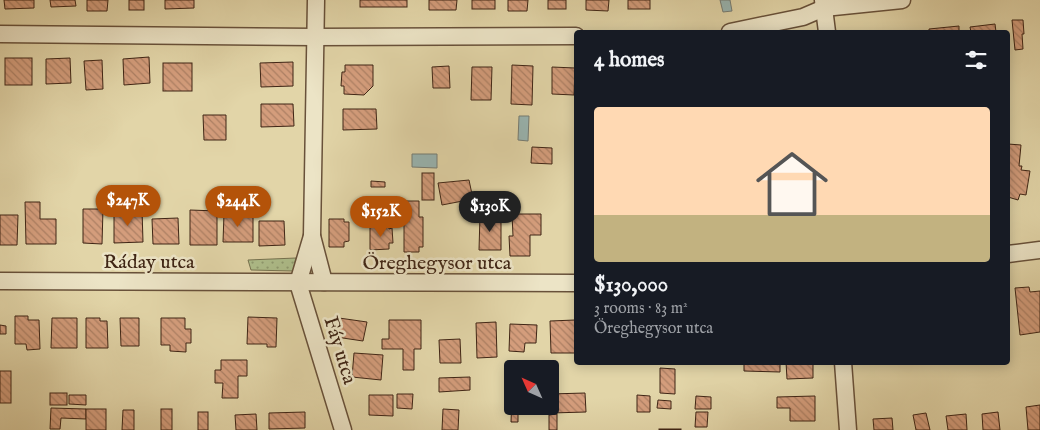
<!DOCTYPE html>
<meta charset="utf-8">
<style>
body{margin:0;font-family:"IM FELL English",serif;background:#242831;color:#f1f3f6;height:100vh;display:flex;flex-direction:column;font-size:19px;white-space:nowrap}
*{box-sizing:border-box;margin:0}
p{font-size:16px;color:#9ea1a6}
.icon{flex:none;width:28px;height:28px;fill:none;stroke:currentColor;stroke-width:2;stroke-linecap:round;stroke-linejoin:round}
.map{position:relative;flex:1;overflow:hidden}
.details{position:absolute;left:574px;top:30px;width:436px;height:335px;display:flex;flex-direction:column;background:#171b24;border-radius:5px;box-shadow:0 2px 12px #0003}
.details>*{flex:none}
.needle{width:32px;rotate:315deg}
.fabs{position:absolute;left:504px;top:360px;display:grid;gap:10px}
.fabs a{display:grid;place-items:center;width:55px;height:55px;border-radius:5px;background:#171b24;box-shadow:0 2px 12px #0003;font-size:25px}
.price{position:absolute;translate:-50% -42px;padding:0 11px;border-radius:18px;background:#b45309;color:#fff;font-size:16px;line-height:32px;filter:drop-shadow(0 1px 2px #0008)}
.price::after{content:'';position:absolute;left:50%;top:30px;width:15px;height:11px;margin-left:-8px;background:inherit;clip-path:polygon(0 0,100% 0,50% 100%)}
.price.active{background:#222;color:#fff}
ul{padding:0;list-style:none}
li{display:grid;align-content:center;gap:10px;height:265px;padding:0 20px}
li span{display:grid;place-items:center;height:155px;border-radius:5px;color:#555}
li>.icon{margin-inline-start:auto}
span .icon{width:90px;height:90px;fill:#fffc;stroke-width:1}
li b{font-size:21px}
h2{display:flex;justify-content:space-between;align-items:center;height:60px;padding:0 20px;font-size:21px}
.map>svg:first-child{display:block}
</style>
<div class="map">
<svg width="1040" height="430" viewBox="0 0 1040 430">
<defs>
<pattern id="grass-dots" width="8" height="8" patternUnits="userSpaceOnUse" patternTransform="scale(1.25)"><rect width="8" height="8" fill="#aebe8b"/><path d="M2 2h.1M6 6h.1" fill="none" stroke="#8f9a70" stroke-width="1.8" stroke-linecap="round"/></pattern>
<pattern id="building-back-hatch" width="6" height="6" patternUnits="userSpaceOnUse" patternTransform="scale(1.25)"><rect width="6" height="6" fill="#d49d7c"/><path d="M-1 5l2 2M0 0l6 6M5-1l2 2" fill="none" stroke="#ad8064"/></pattern>
</defs>
<rect width="100%" height="100%" fill="#e2d5a8"/>
<filter id="stains"><feTurbulence type="fractalNoise" baseFrequency=".004" numOctaves="4"/><feColorMatrix values="0 0 0 0 .2 0 0 0 0 .09 0 0 0 0 .02 0 0 0 .5 -.17"/></filter>
<radialGradient id="worn" r=".72"><stop offset=".6" stop-color="#630" stop-opacity="0"/><stop offset="1" stop-color="#630" stop-opacity=".3"/></radialGradient>
<path fill="url(#grass-dots)" stroke="#767250" d="M296,258L293,271L251,270L248,260Z"/>
<g fill="#99b6b3" stroke="#757c74">
<path d="M720,0H730L732,11L723,12Z"/>
<path d="M519,116H529L528,141L518,140Z"/>
<path d="M412,154H437V168L412,167Z"/>
</g>
<g fill="url(#building-back-hatch)" stroke="#3f2515">
<path d="M4,0H34V8L5,9Z"/>
<path d="M50,0H75L76,6L51,7Z"/>
<path d="M87,0H108L107,11H87Z"/>
<rect x="129" y="0" width="15" height="10"/>
<path d="M165,0H194V8L165,9Z"/>
<rect x="360" y="0" width="47" height="7"/>
<path d="M429,0H457L456,10H429Z"/>
<rect x="472" y="0" width="23" height="9"/>
<path d="M508,0H528L527,11H508Z"/>
<rect x="548" y="0" width="18" height="9"/>
<path d="M586,0H609L608,11L586,10Z"/>
<rect x="628" y="0" width="22" height="9"/>
<path d="M1012,20H1023L1024,34H1022L1023,49L1015,50Z"/>
<path d="M995,24L996,32H971L970,27Z"/>
<path d="M959,26V32H929V29Z"/>
<path d="M149,57L150,83L124,85L123,59Z"/>
<rect x="5" y="58" width="27" height="27"/>
<path d="M70,58L71,83L46,84V59Z"/>
<path d="M102,60L103,89L86,90L84,61Z"/>
<path d="M293,62V86L261,87L260,63Z"/>
<rect x="163" y="63" width="29" height="28"/>
<path d="M345,65H373V86L364,95L344,94V86H341L342,72H345Z"/>
<path d="M512,65L533,66L532,105L511,104Z"/>
<path d="M449,66L450,88H433L432,67Z"/>
<path d="M472,67H492L491,100H471Z"/>
<path d="M552,67L575,68L574,95L552,94Z"/>
<path d="M261,104H293L294,126L261,127Z"/>
<path d="M343,109H376L377,129L343,130Z"/>
<path d="M203,115H226V140H204Z"/>
<path d="M1008,144L1021,145L1019,166H1022L1021,170L1030,171L1026,195L1020,194L1018,200L1008,197Z"/>
<path d="M532,147L552,148V164L531,163Z"/>
<rect x="422" y="173" width="12" height="27"/>
<path d="M469,180L473,199L442,205L438,183Z"/>
<path d="M371,181L385,182V187H371Z"/>
<path d="M404,201H419V217H423V247H419V252H404Z"/>
<path d="M25,202H40V219H56V244H26Z"/>
<path d="M83,209H103L102,244L83,243Z"/>
<path d="M142,210L143,242L114,243V211Z"/>
<path d="M190,210L217,211V245H190Z"/>
<path d="M224,214H253V242H223Z"/>
<path d="M512,214H541V235H530V256H510L509,236H513Z"/>
<path d="M0,215H18L17,245H0Z"/>
<path d="M480,215H501V250H479Z"/>
<path d="M178,218L179,244H153L152,219Z"/>
<path d="M329,219H344V222H349V241L344,242V247H329Z"/>
<path d="M259,221H284L285,245L259,246Z"/>
<path d="M370,226H389V229L392,228L393,243H389V249L370,250Z"/>
<path d="M1029,287L1030,292L1040,291V332L1020,335L1015,288Z"/>
<path d="M15,316H28V320H39L40,349L27,350L26,344H15Z"/>
<path d="M248,317L277,318L276,347H267V344H247Z"/>
<path d="M52,318H77V348H51Z"/>
<path d="M86,318H100V321H107L108,348H86Z"/>
<path d="M120,318H139V346H121Z"/>
<path d="M161,318H185V329H191V343H186V352L170,351V345H161Z"/>
<path d="M339,318L367,322L363,341L336,337Z"/>
<path d="M389,320H421V349H414V370H403V349H382V339H389Z"/>
<path d="M575,320L576,353H551L550,321Z"/>
<path d="M496,322L497,357L477,358L476,323Z"/>
<path d="M510,324L537,325L536,343H525L524,352L509,351Z"/>
<path d="M0,325L6,326V334H0Z"/>
<path d="M460,339L461,363H440L439,340Z"/>
<path d="M354,353L383,355L381,380L352,377Z"/>
<path d="M221,360H247V376H238V398H222L223,383H215V370H221Z"/>
<path d="M744,362H780V372L744,371Z"/>
<path d="M786,362H813V378L787,379Z"/>
<path d="M660,368L675,369V394L660,393Z"/>
<rect x="0" y="371" width="11" height="32"/>
<path d="M470,377V390L439,392V378Z"/>
<rect x="50" y="393" width="17" height="12"/>
<path d="M585,393L586,412L551,413L550,394Z"/>
<path d="M397,394H413L412,409L397,408Z"/>
<path d="M69,395H86V405L69,404Z"/>
<path d="M369,395H393V416L369,415Z"/>
<path d="M512,395V406H518V422H511Z"/>
<path d="M637,395L650,396V412H637Z"/>
<path d="M696,396L711,397V409H695Z"/>
<path d="M815,396V421H790V408H777V397Z"/>
<path d="M658,400L671,401V409L657,408Z"/>
<path d="M1040,405V430H1028L1026,407Z"/>
<path d="M51,408L86,409V419L61,418L60,429H50Z"/>
<rect x="86" y="409" width="20" height="21"/>
<rect x="161" y="409" width="11" height="21"/>
<path d="M443,409L459,410L458,430H442Z"/>
<path d="M123,410H134V430H122Z"/>
<rect x="198" y="412" width="10" height="18"/>
<path d="M305,412V428L269,429V413Z"/>
<path d="M696,412H708L707,427H695Z"/>
<path d="M998,412L1000,430H983L982,414Z"/>
<path d="M926,413L930,430H916L913,415Z"/>
<path d="M256,414L257,430H236L235,415Z"/>
<path d="M557,414V430H549V415Z"/>
<path d="M966,414L967,430H948L946,416Z"/>
<path d="M892,418L893,430H874L873,419Z"/>
<rect x="659" y="429" width="22" height="1"/>
</g>
<g fill="none" stroke-linecap="round" stroke-linejoin="round">
<defs>
<g id="minor">
<path d="M823,0L827,32"/>
<path d="M730,32L803,17L824,8L902,0"/>
<path d="M0,34L315,37L576,36"/>
<path d="M312,236L324,282"/>
<path d="M1008,254L1040,250"/>
<path d="M0,281L576,283"/>
<path d="M298,283L312,236L316,0"/>
<path d="M298,283L343,430"/>
<path d="M843,362L848,430"/>
</g>
</defs>
<use href="#minor" stroke="#68513a" stroke-width="19"/>
<use href="#minor" stroke="#ece4c6" stroke-width="16"/>
</g>
<g text-anchor="middle" stroke-width="5" stroke-linejoin="round" paint-order="stroke">
<g font-size="20" fill="#3f2515" stroke="#ece4c6">
<text x="149" y="268">Ráday utca</text>
<text x="437" y="269">Öreghegysor utca</text>
<text transform="translate(341 350) rotate(73)" y="7">Fáy utca</text>
</g>
</g>
<rect width="100%" height="100%" filter="url(#stains)"/>
<rect width="100%" height="100%" fill="url(#worn)"/>
</svg>
<div class="fabs">
<a><svg class="needle" viewBox="-14 -14 28 28"><path d="M0-13l5 13h-10z" fill="#e53935"/><path d="M0 13l5-13h-10z" fill="#9ea1a6"/></svg></a>
</div>
<b class="price" style="left:128px;top:227px">$247K</b>
<b class="price" style="left:238px;top:228px">$244K</b>
<b class="price active" style="left:490px;top:233px">$130K</b>
<b class="price" style="left:381px;top:238px">$152K</b>
<section class="details">
<h2>4 homes<svg class="icon" aria-label="filters" viewBox="0 0 24 24"><path d="M4 7h16M4 17h16"/><circle cx="9" cy="7" r="2"/><circle cx="15" cy="17" r="2"/></svg></h2>
<ul>
<li><span style="background:linear-gradient(#ffd9b3 70%,#c2b280 0)"><svg class="icon" aria-label="home" viewBox="0 0 24 24"><path d="M3 11l9-7 9 7M6 9v11h12V9"/></svg></span><div><b>$130,000</b><p>3 rooms · 83 m²</p><p>Öreghegysor utca</p></div></li>
</ul>
</section>
</div>
